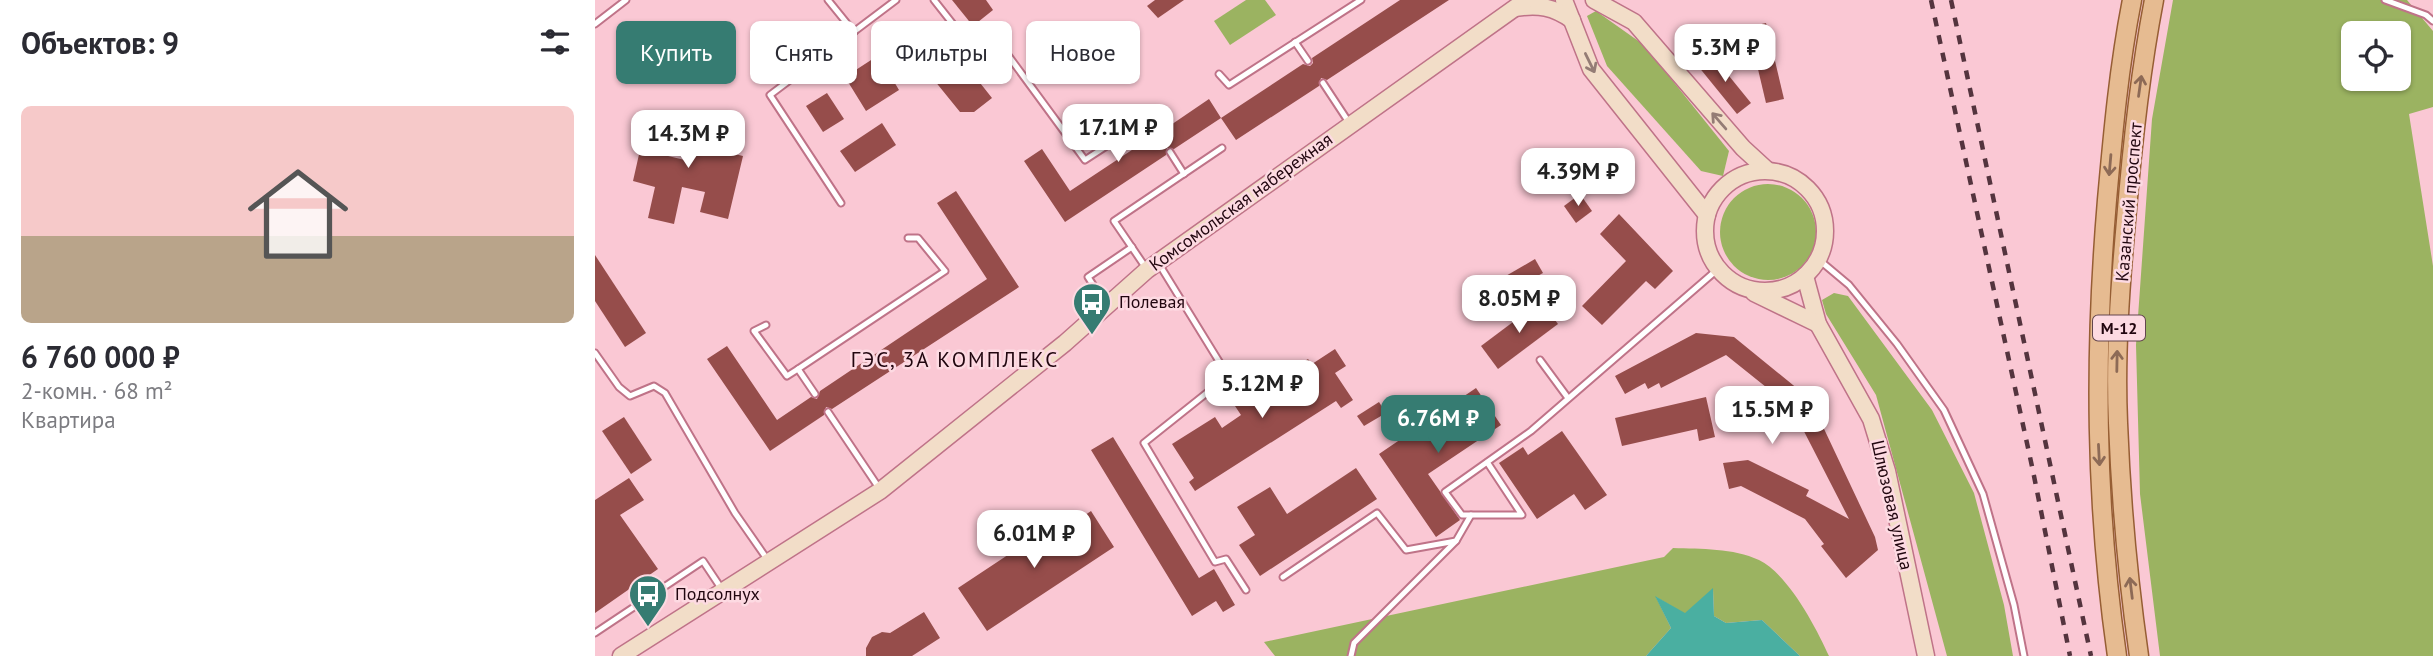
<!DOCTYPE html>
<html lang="ru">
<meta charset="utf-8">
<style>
body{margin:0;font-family:"PT Sans",sans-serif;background:#f7f7f7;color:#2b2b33;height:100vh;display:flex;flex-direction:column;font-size:26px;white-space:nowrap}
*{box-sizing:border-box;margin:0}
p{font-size:23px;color:#7c7c81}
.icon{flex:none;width:38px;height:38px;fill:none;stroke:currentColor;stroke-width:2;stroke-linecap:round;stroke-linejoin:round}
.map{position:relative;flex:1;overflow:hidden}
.sheet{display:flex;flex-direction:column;background:#fff;width:595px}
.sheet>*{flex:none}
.hud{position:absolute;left:21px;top:21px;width:665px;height:63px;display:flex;gap:14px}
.buttons{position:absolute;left:1746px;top:21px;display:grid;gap:14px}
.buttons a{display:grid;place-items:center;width:70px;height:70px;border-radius:10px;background:#fff;box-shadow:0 2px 5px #0004;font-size:35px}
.price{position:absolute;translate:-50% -60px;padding:0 16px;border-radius:14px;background:#fff;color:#222;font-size:23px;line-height:46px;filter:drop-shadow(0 2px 4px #0008)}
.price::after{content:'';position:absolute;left:50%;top:42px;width:21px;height:16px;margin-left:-10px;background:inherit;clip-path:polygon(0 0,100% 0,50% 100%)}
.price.selected{background:#367c72;color:#fff}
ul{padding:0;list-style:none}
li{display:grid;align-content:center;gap:14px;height:371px;padding:0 21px}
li+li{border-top:2px solid #e1e1e2}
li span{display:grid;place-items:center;height:217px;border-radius:10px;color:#555}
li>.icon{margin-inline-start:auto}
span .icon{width:126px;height:126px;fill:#fffc;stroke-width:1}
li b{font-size:30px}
h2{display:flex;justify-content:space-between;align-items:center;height:84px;padding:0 21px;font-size:30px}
.pill{padding:0 24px;border-radius:10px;background:#fff;box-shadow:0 2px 5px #0004;font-size:24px;line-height:63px}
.pill.selected{background:#367c72;color:#fff}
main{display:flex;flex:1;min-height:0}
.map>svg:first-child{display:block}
</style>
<main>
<section class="sheet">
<h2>Объектов: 9<svg class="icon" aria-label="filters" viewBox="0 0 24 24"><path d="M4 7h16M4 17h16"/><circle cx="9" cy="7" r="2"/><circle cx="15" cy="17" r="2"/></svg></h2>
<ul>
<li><span style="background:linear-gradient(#f6c9c9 60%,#b9a48a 0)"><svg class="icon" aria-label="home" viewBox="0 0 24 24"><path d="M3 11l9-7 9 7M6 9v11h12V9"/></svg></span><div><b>6 760 000 ₽</b><p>2-комн. · 68 m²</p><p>Квартира</p></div></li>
</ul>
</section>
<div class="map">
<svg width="1838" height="656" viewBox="0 0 1838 656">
<rect width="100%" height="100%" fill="#fac8d4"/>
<g fill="#9bb361" fill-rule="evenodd">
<path d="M651,0H670L681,15L635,45L619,21Z"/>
<path d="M1578,0H1812L1838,31V107L1814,114L1838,266V656H1565L1545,494L1541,345L1557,119ZM1759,33H1804V79H1759Z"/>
<path d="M1001,11L1049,45L1134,151L1128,176L1106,171L1012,66L992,16Z"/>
<circle cx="1173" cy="232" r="48"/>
<path d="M1239,293L1253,296L1337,410L1379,493L1409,605L1418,656H1352L1281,395L1231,314L1227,300Z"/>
<path d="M1078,548C1106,549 1138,548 1164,560C1193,574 1221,627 1234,656H1205L1167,620L1131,623L1119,616L1118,589L1090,614L1061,597L1076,628L1051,656H680L669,642L1069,557Z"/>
</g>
<path fill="#4aafa1" d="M1118,588L1119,616L1131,623L1167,620L1205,656H1051L1076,628L1060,596L1090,613Z"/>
<g fill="#964d4b">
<path d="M357,0H391L398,10L378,26Z"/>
<path d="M560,0H589L563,18L552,6Z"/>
<path d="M805,0H854L732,80L726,78L724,86L641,140L626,118L708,64L715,66L718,63L717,58Z"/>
<path d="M1171,23L1189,99L1171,103L1153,27Z"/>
<path d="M293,49L307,70L302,73L304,76L298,80L304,90L271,111L250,77Z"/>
<path d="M359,50L397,98L379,112H365L335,75L341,70L338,67Z"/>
<path d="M1117,55L1156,103L1142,114L1103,66Z"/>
<path d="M232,93L249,119L228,132L211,106Z"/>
<path d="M614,99L626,118L579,149L572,148L571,155L470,222L429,161L447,149L475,191L558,136L565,137L567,131Z"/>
<path d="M106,112L131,118L123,150L148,156L133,219L105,212L110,192L87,187L79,224L53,218L60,187L38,181L52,119L77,124L69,155L94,161Z"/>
<path d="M494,112L506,129L496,136L484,119Z"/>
<path d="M287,123L301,145L260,172L245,151Z"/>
<path d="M361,191L424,287L237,409L231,407L229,415L175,451L112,359L132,346L182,420L216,397L222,399L225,391L392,279L342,203Z"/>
<path d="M985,194L997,211L981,223L969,206Z"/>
<path d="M1024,214L1078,271L1060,289L1051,281L1007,325L987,306L1031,261L1005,234Z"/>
<path d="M0,255L51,333L30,347L0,301Z"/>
<path d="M940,259L948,273L904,297L897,284Z"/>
<path d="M946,301L963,324L903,369L886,346Z"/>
<path d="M1101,333L1139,337L1209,394L1222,414L1280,537L1283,550L1251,578L1226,546L1229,544L1210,519L1146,486L1134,489L1128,463L1153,460L1214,490L1211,496L1254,519L1197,408L1131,355L1066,388L1064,383L1053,389L1050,383L1030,394L1020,376Z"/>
<path d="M740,349L751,366L740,373L758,400L746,408L741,401L600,491L594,482L599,478L577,444L620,417L627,428L646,415L638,403L661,388L669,400L699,381L693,371L713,359L717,364Z"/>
<path d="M881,388L906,425L833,474L865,520L841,537L784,454Z"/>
<path d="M1111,397L1120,437L1104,441L1102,429L1027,446L1020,418Z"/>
<path d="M784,402L791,413L769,426L762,416Z"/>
<path d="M29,417L57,460L36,474L7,431Z"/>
<path d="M967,431L1012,495L990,510L979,494L942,519L904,463L928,447L933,455Z"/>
<path d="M518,437L604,578L619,569L640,605L628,612L621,601L597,616L496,450Z"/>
<path d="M761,468L782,499L665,576L644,545L660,535L642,507L675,487L692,514Z"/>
<path d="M34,478L49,500L25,515L63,569L0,613V500Z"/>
<path d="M496,511L519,547L392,631L363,588L458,525L464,533Z"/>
<path d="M329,612L345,638L317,656H271V648L277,637L287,632L295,633Z"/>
</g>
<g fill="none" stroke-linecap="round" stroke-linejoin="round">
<defs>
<g id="lane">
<path d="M233,0L259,32"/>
<path d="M339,0L376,47L396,32L490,160L553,119L562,133"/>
<path d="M1790,0L1831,15L1838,21"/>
<path d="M0,24L31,0"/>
<path d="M700,42L713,61"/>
<path d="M624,74L634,85L766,0"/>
<path d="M728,83L755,124"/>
<path d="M575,152L589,174"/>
<path d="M246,203L175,95L301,0"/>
<path d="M1223,259L1254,285L1302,344L1349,410L1388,494L1419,605L1429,656"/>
<path d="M564,264L633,376L549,443L620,562L631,559L651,590"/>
<path d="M551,268L519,221L627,148"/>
<path d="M510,303L493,277L537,247"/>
<path d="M171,325L159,331L192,376L203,369"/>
<path d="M0,353L24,387L35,396L59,386L70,393L140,513L172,559"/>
<path d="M945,360L973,398"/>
<path d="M220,394L203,369L350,271L323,238H313"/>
<path d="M233,412L284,488"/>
<path d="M892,462L927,515H867L850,492L936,431L1123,269"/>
<path d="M688,577L782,513L811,550L861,541L876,515"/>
<path d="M0,633L108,561L126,588"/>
<path d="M756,656L759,643L861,541"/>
</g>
<g id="secondary">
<path d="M969,0L996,69L1112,215"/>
<path d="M999,0L1039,22L1148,148L1172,170"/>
<path d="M921,8C943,4 959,7 977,20"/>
<circle cx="1170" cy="231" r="60"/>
<path d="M1210,276L1223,324L1276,419L1292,471L1331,656"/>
<path d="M1159,293L1223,324"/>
<path d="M26,656L285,491L470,343L552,270L931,0"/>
</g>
<g id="primary">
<path d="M1522,656C1500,502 1499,355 1512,200C1518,133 1524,66 1537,0"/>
<path d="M1544,656C1533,579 1526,501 1523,423C1520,356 1525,288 1531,221C1537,147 1545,73 1559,0"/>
</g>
</defs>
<use href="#lane" stroke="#bf7388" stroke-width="9"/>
<use href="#secondary" stroke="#bf7388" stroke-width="19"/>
<use href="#primary" stroke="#965e34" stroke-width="21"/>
<use href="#lane" stroke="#fff" stroke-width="5"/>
<use href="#secondary" stroke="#f2ddc8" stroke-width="16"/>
<use href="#primary" stroke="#e6bb91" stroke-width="18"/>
<g stroke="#54343e" stroke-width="4.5" stroke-dasharray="9 9" stroke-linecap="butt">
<path d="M1336,0L1438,471L1475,656"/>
<path d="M1356,0L1496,656"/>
</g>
</g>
<defs><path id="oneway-shaft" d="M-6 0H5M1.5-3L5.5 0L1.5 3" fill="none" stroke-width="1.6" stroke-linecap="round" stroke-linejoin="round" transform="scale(1.75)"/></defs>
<g stroke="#947c75">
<use href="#oneway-shaft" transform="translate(995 63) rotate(64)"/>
<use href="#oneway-shaft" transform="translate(1124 121) rotate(-131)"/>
</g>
<g stroke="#8d6a56">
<use href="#oneway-shaft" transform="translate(1545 86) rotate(-82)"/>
<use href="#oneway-shaft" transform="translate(1515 165) rotate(95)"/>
<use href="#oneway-shaft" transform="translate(1522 361) rotate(-89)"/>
<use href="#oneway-shaft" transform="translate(1504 455) rotate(87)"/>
<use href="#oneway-shaft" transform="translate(1536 588) rotate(-97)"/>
</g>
<defs>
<symbol id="bus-pin" viewBox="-11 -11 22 30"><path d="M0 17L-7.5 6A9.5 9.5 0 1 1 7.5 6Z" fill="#367c72" stroke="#fddae2"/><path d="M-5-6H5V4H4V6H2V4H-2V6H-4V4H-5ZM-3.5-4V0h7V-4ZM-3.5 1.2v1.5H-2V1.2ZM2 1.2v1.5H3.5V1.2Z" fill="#fff"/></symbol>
</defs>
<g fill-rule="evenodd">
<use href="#bus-pin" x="475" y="280" width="44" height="60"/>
<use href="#bus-pin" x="31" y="572" width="44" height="60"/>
</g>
<g text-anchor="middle" stroke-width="5" stroke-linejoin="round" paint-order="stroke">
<rect fill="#fddae2" stroke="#63464e" stroke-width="2" x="1498" y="315.5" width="52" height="25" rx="5"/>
<g font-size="16" font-weight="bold" fill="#21060f">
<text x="1524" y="334">М-12</text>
</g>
<g font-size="18" fill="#21060f" stroke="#fddae2">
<text transform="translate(646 202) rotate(-36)" y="6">Комсомольская набережная</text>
<text transform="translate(1534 202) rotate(-85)" y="6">Казанский проспект</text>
<text transform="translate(1297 505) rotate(77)" y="6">Шлюзовая улица</text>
</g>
<g font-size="18" fill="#21060f" stroke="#fddae2" text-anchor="start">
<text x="524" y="308">Полевая</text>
<text x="80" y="600">Подсолнух</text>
</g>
<g font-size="21" letter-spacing="2" fill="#21060f" stroke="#fddae2">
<text x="360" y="367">ГЭС, 3А КОМПЛЕКС</text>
</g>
</g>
</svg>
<div class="buttons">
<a><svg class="icon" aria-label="locate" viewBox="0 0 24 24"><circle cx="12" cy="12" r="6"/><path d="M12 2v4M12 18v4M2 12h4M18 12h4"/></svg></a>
</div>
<b class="price" style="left:1130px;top:84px">5.3M ₽</b>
<b class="price" style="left:523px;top:164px">17.1M ₽</b>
<b class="price" style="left:93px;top:170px">14.3M ₽</b>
<b class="price" style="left:983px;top:208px">4.39M ₽</b>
<b class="price" style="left:924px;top:335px">8.05M ₽</b>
<b class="price" style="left:667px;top:420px">5.12M ₽</b>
<b class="price" style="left:1177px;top:446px">15.5M ₽</b>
<b class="price selected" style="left:843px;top:455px">6.76M ₽</b>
<b class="price" style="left:439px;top:570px">6.01M ₽</b>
<div class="hud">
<a class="pill selected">Купить</a>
<a class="pill">Снять</a>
<a class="pill">Фильтры</a>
<a class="pill">Новое</a>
</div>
</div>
</main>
